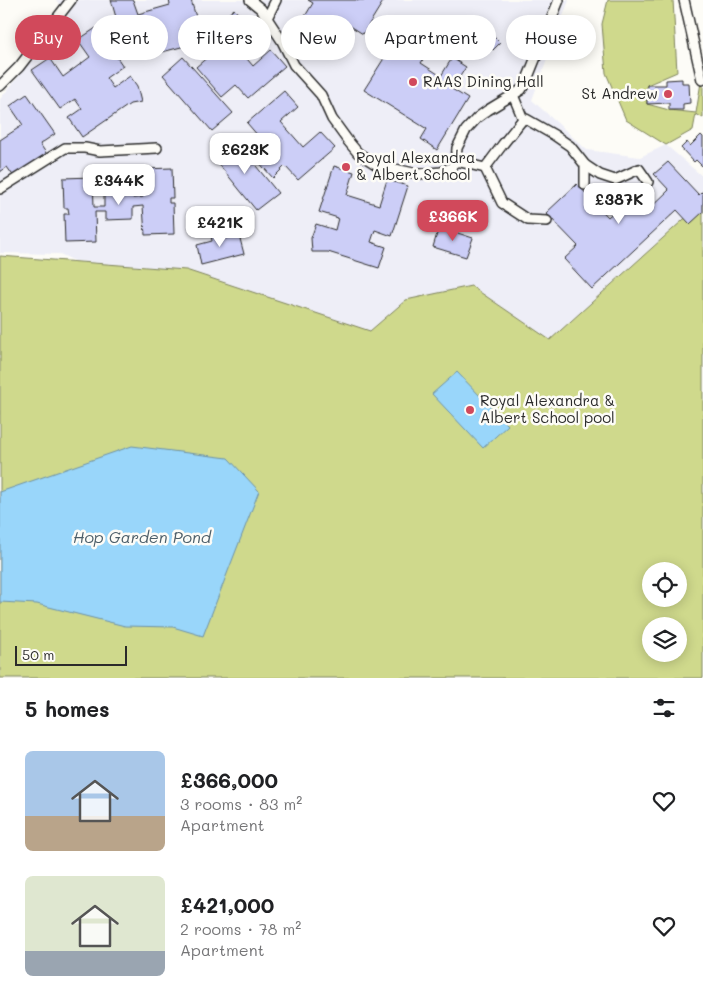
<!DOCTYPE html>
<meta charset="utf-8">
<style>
body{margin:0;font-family:Mali,sans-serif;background:#f2f2f2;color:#202124;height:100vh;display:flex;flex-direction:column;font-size:19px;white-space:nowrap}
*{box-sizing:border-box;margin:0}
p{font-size:16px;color:#757577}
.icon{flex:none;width:28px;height:28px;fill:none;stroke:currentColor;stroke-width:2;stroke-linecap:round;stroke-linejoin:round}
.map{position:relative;height:678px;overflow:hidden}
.sheet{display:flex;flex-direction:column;background:#fff;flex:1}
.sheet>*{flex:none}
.guide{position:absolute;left:15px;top:15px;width:674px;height:45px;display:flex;gap:10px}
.buttons{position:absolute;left:642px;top:562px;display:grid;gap:10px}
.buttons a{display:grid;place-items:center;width:45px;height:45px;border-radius:50%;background:#fff;box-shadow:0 2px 12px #0003;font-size:25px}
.scale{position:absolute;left:15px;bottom:12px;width:112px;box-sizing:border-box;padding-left:5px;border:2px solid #2b2b2b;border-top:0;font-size:14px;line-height:18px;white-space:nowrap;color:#2b2b2b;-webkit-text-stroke:4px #fdfcf7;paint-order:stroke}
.price{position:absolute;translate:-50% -42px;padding:0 11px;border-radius:10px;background:#fff;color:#222;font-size:16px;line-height:32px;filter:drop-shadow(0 1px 2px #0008)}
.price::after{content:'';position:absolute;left:50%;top:30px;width:15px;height:11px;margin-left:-8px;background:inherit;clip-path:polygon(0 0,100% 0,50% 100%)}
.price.selected{background:#d1495b;color:#fff}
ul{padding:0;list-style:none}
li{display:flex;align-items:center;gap:15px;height:125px;padding:0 25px}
li span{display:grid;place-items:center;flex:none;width:140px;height:100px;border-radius:8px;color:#555}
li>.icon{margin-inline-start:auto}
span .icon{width:60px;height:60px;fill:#fffc;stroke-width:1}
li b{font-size:21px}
h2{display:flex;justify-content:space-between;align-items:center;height:60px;padding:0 25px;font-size:21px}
.pill{padding:0 18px;border-radius:22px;background:#fff;box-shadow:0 2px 12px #0003;font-size:18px;line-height:45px}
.pill.selected{background:#d1495b;color:#fff}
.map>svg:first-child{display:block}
</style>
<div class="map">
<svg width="703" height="678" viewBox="0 0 703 678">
<rect width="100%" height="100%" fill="#fdfcf7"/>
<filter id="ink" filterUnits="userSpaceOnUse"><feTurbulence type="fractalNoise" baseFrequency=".02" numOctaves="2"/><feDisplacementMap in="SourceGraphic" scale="10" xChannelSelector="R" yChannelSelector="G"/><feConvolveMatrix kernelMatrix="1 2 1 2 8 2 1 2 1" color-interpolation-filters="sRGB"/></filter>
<g filter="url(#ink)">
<path fill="#eeeef7" d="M56,0H569L532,100L587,150L640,157L666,145L703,177V202L550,340L471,286L406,300L370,331L186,270L75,261L60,254L0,253V99L69,15Z"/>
<g fill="#cfd98c" stroke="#7d825c" fill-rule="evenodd">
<path d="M608,0H673L677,72L647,85V104L669,110L696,113L703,70V118L696,114L693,130L666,145L626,120L606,73L602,24Z"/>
<path d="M703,202V678H0V256L186,270L370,331L406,300L471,286L550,340ZM651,571H679V599H651ZM651,626H679V654H651Z"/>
</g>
<g fill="#99d6fa" stroke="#6d92a7">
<path d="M457,372L508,425L483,448L432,394Z"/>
<path d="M132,446L228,458L259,491L203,636L173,627L125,626L37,604L0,602V492Z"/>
</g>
<g fill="#cccef7" stroke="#2b2b2b">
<path d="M111,0H133L138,14L170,5L169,0H191L198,24L180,29L185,46L147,56L142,40L124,45Z"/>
<path d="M308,0H356L358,1L359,0H384L363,34L347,24L337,39L304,18L313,3Z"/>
<path d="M234,9L248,25L231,40L253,66L271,50L285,66L248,98L236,85L222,97L196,67L210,55L198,41Z"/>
<path d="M425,22L440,32L421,63L441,76L452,58L466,67L452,89L468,99L437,150L421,139L427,129L364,90L405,25L419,33Z"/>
<path d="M96,28L123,66L106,78L113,88L130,76L137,86L141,102L130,104L82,137L69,118L82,109L75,99L60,109L32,70L50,58L63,77L90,57L78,40Z"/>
<path d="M493,36L500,43L493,50L486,43Z"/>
<path d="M183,57L233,113L212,131L163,75Z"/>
<path d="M682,79V83H689L690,103L683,104V110H669V103L647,104V85H666V80Z"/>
<path d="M284,91L298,107L281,122L303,147L320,132L335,148L298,180L285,166L273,178L247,149L259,137L247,123Z"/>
<path d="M27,94L55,134L40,144L50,159L17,181L7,167L0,172V140L23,125L10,106Z"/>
<path d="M701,135L703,137V167L696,160L694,162L681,148L687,142L690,146Z"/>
<path d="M234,139L278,193L256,210L213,157Z"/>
<path d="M668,162L699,195L703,191V212L690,224L677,210L592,289L564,259L578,246L546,213L577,184L608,217L630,197L645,213L669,190L654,174Z"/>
<path d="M334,166L354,172L347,195L379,205L387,180L408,186L392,236L375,230L371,242L386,247L379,268L328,252H312L311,238L316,224L335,230L338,218L319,212Z"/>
<path d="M172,168L173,198H169V203H173L174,234L145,235L143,206L133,207V219L105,220V212H95L96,242L65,243L64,214H69L68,208H64L63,178L93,177L94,207H104V192L132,191L133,198L143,197L142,169Z"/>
<path d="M439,227L473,238L466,257L433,247Z"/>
<path d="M219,229L222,239L239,235L244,254L201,265L197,245L212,241L210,231Z"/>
</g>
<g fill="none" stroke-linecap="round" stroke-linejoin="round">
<defs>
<g id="service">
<path d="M250,0L261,9L282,41L294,65L321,95L332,119L348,141L358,153L377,165L418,174L441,172L451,168L456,161L457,148L466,130L477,118L488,110L521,90L526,82L559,0"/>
<path d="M684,0L702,80"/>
<path d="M267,18L276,0"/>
<path d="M0,86L19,67L71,0"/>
<path d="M523,119H526L554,135L570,146L585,165L600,175L615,180L639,169L648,182"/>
<path d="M456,161L485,168L503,144L523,119L513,95"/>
<path d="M585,165V185"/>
<path d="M485,168L502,203L528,220L547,221"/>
<path d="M0,189L65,148H85L100,151L157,148"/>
</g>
</defs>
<use href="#service" stroke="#2b2b2b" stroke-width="12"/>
<use href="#service" stroke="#fdfcf7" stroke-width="9"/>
</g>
</g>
<g fill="#d1495b" stroke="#fdfcf7" stroke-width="2">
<circle cx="413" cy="82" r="5"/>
<circle cx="668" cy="94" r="5"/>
<circle cx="346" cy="167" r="5"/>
<circle cx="470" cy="410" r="5"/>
</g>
<g text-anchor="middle" stroke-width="5" stroke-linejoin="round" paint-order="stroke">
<g font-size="15" fill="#2b2b2b" stroke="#fdfcf7" text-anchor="start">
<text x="423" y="87">RAAS Dining Hall</text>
<text x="658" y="99" text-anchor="end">St Andrew</text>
<text x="356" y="163">Royal Alexandra<tspan x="356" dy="17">&amp; Albert School</tspan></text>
<text x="480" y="406">Royal Alexandra &amp;<tspan x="480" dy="17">Albert School pool</tspan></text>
</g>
<g font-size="16" font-style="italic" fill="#4c5e69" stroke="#fdfcf7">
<text x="142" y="543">Hop Garden Pond</text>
</g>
</g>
</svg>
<div class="buttons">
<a><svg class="icon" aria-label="locate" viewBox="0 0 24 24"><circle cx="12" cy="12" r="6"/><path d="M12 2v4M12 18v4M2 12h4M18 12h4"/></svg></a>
<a><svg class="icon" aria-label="layers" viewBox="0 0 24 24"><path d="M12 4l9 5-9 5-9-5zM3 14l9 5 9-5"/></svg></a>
</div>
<div class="scale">50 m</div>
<b class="price" style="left:245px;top:175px">£623K</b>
<b class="price" style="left:119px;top:206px">£344K</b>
<b class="price" style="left:619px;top:225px">£387K</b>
<b class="price selected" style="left:453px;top:242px">£366K</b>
<b class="price" style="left:220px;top:248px">£421K</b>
<div class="guide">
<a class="pill selected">Buy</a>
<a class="pill">Rent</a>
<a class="pill">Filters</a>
<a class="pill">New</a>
<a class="pill">Apartment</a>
<a class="pill">House</a>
</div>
</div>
<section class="sheet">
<h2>5 homes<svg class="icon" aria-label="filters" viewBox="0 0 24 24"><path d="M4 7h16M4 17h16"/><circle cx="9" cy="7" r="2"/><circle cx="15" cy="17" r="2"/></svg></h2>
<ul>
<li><span style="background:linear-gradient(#a9c7e8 65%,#b9a48a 0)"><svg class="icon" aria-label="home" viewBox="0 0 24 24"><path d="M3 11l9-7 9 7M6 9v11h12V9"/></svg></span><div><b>£366,000</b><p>3 rooms · 83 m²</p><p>Apartment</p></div><svg class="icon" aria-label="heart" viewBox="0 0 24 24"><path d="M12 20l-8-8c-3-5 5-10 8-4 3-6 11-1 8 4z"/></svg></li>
<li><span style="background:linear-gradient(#dfe7d0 75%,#9aa5b1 0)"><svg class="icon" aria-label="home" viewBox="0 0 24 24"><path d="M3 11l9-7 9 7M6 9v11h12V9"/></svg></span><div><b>£421,000</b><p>2 rooms · 78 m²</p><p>Apartment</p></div><svg class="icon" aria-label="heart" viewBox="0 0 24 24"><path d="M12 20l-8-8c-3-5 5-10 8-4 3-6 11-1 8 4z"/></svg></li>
</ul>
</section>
